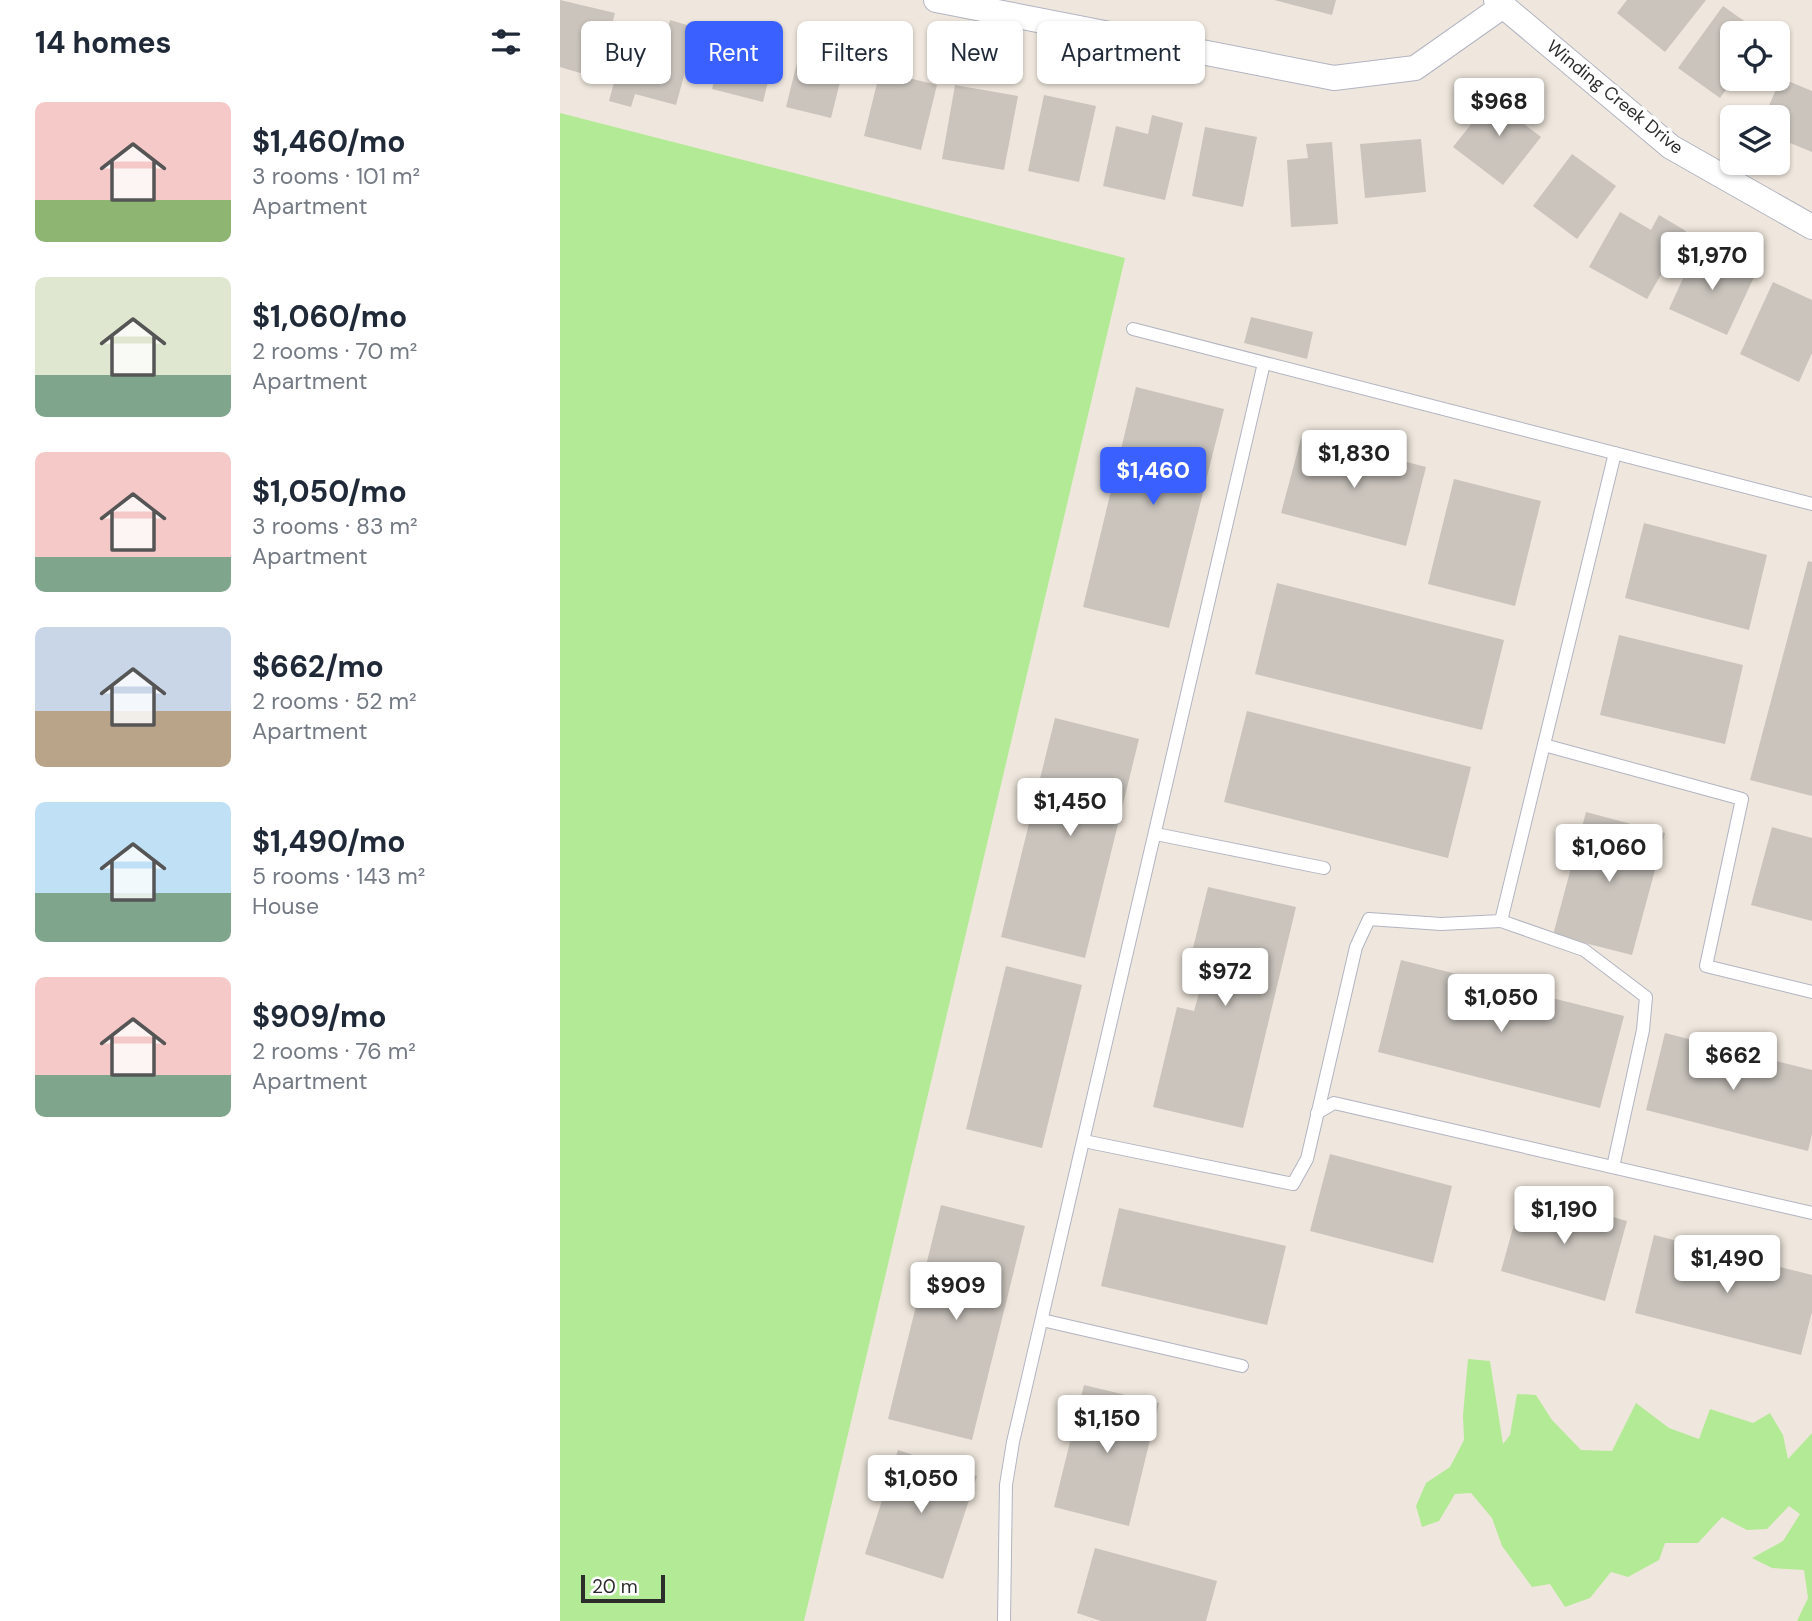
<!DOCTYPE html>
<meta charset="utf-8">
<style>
body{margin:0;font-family:"DM Sans",sans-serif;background:#f2f2f3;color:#1f2937;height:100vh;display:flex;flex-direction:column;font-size:26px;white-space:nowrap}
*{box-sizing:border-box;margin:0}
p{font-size:23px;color:#747a83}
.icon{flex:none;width:38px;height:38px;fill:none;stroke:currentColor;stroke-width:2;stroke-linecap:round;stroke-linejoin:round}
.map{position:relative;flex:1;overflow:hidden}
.side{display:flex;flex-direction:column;background:#fff;width:560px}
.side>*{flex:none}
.top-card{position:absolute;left:21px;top:21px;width:665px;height:63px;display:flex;gap:14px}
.buttons{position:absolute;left:1160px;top:21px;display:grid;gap:14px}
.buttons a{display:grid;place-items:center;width:70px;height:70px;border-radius:10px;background:#fff;box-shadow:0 2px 5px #0004;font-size:35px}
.scale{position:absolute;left:21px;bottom:18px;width:84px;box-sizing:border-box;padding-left:7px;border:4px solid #2c2c2c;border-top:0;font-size:19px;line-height:24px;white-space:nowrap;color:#2c2c2c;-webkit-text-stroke:5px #fff;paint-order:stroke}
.price{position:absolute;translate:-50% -60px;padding:0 16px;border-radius:7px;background:#fff;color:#222;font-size:23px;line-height:46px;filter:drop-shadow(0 2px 4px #0008)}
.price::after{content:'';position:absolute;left:50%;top:42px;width:21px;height:16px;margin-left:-10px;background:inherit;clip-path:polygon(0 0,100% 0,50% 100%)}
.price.on{background:#3a60ff;color:#fff}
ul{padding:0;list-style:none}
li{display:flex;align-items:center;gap:21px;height:175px;padding:0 35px}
li span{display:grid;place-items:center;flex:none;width:196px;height:140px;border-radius:10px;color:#555}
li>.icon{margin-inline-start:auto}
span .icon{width:84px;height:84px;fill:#fffc;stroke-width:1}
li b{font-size:30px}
h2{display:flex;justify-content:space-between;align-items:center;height:84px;padding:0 35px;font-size:30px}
.pill{padding:0 24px;border-radius:10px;background:#fff;box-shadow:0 2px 5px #0004;font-size:24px;line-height:63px}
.pill.on{background:#3a60ff;color:#fff}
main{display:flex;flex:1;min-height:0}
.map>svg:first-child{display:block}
</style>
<main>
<section class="side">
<h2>14 homes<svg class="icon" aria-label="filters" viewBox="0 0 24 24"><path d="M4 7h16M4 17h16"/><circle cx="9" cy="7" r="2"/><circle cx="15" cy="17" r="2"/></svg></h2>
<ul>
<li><span style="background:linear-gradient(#f6c9c9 70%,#8fb573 0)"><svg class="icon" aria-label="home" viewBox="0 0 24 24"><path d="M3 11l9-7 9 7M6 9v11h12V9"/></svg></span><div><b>$1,460/mo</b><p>3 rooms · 101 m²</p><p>Apartment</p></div></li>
<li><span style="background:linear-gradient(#dfe7d0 70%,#7fa58c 0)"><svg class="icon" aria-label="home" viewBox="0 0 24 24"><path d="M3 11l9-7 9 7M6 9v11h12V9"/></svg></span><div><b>$1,060/mo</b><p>2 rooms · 70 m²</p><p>Apartment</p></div></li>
<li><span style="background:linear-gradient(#f6c9c9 75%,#7fa58c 0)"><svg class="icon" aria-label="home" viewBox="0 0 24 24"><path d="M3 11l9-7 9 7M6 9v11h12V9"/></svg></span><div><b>$1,050/mo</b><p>3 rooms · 83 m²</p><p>Apartment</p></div></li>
<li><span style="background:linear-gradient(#c9d6e8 60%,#b9a48a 0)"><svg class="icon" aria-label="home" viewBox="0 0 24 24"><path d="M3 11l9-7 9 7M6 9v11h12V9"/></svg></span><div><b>$662/mo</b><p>2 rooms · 52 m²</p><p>Apartment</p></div></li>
<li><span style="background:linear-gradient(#bfe0f5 65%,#7fa58c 0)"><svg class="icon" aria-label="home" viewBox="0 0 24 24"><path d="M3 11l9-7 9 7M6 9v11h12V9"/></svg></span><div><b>$1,490/mo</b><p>5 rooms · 143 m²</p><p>House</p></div></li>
<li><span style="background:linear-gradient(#f6c9c9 70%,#7fa58c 0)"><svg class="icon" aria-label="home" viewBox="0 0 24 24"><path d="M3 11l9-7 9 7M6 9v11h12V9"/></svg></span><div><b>$909/mo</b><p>2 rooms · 76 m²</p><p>Apartment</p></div></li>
</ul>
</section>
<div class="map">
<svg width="1252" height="1621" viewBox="0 0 1252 1621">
<rect width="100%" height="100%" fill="#efe7dd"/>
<g fill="#b3ea95">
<path d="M0,113L565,258L244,1621H0Z"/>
<path d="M908,1359L930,1361L943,1444L950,1435L957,1394L976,1395L992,1420L1021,1450L1052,1451L1076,1403L1109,1428L1139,1439L1150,1409L1193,1423L1210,1413L1223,1435L1228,1459L1252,1433V1621H1237L1248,1598L1244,1570L1212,1568L1192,1558L1223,1541L1240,1514L1229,1506L1207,1529L1187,1530L1162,1517L1138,1543H1105L1099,1560L1068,1577L1051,1572L1030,1598L1005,1607L990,1584L972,1587L942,1546L932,1518L911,1493L895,1494L879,1521L862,1527L856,1506L866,1483L890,1467L904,1440L903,1415Z"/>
</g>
<g fill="#cac4bd">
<path d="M0,0L55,13L37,78L0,67Z"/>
<path d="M714,0H776L772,15Z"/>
<path d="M1067,0H1146L1105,52L1057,13Z"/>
<path d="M1163,6L1201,33H1172L1174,79L1160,98L1118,68Z"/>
<path d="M110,20L137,28L116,105L75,94L71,107L49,101L69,26L106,36Z"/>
<path d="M165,36L216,49L203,102L152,89Z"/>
<path d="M239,55L284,66L271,118L226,107Z"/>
<path d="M320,71L377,85L361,150L304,136Z"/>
<path d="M1221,78L1252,91V152L1218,138V117H1204Z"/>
<path d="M395,85L458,96L444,170L382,159Z"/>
<path d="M939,89L972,114L964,124L981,137L943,185L893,147Z"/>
<path d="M484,95L536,106L519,182L468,171Z"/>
<path d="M592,115L623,123L605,200L543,186L556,126L588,134Z"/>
<path d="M645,127L697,137L683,207L632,196Z"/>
<path d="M861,139L866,192L805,198L800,144Z"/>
<path d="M772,142L778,224L731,227L727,160L748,158L746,144Z"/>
<path d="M1012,154L1056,186L1017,239L973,206Z"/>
<path d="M1060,212L1091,230L1099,215L1126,231L1087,299L1029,267Z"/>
<path d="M1137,248L1195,275L1167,335L1109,309Z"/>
<path d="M1213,282L1252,300V353L1239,382L1180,354Z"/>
<path d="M691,317L753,332L747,359L684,343Z"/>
<path d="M576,387L664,409L609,628L523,607Z"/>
<path d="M742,435L866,467L846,546L721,513Z"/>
<path d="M894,479L981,501L955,606L868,584Z"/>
<path d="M1084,523L1207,555L1189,630L1065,598Z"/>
<path d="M1248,561L1252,562V796L1190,780Z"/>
<path d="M717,583L944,640L922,730L695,674Z"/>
<path d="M1059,635L1183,665L1165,744L1040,715Z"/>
<path d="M687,711L911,767L888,858L664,802Z"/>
<path d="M495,718L579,739L525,958L441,937Z"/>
<path d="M1026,812L1105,833L1072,955L993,935Z"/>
<path d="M1212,827L1252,838V921L1191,905Z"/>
<path d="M648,887L736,907L683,1128L593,1107L617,1007L634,1011L639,993L623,989Z"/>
<path d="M841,960L1064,1016L1040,1108L818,1052Z"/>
<path d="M446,966L522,985L482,1148L406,1129Z"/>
<path d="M1105,1033L1252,1070V1134L1248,1151L1086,1110Z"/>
<path d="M770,1154L892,1186L873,1263L750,1231Z"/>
<path d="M963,1192L1067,1221L1045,1301L941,1271Z"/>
<path d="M381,1205L465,1226L412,1440L328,1419Z"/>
<path d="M559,1208L726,1246L707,1325L541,1286Z"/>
<path d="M1094,1235L1252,1275V1312L1241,1355L1075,1313Z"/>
<path d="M524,1385L599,1403L569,1526L494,1507Z"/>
<path d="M338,1450L417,1476L383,1579L305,1554Z"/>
<path d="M535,1548L657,1581L646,1621H541L517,1613Z"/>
</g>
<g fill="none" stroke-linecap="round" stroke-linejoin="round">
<defs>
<g id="service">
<path d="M573,329L1252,504"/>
<path d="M984,745L1182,799L1146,966L1252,992"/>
<path d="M596,834L764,868"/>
<path d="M941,921L1024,950L1086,997L1083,1030L1053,1167"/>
<path d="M757,1113L774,1103L1252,1213"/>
<path d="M524,1141L733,1184L747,1159L796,947L809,919L881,924L941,921L1055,453"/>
<path d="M482,1320L682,1366"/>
<path d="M444,1621L446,1485L453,1442L704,363"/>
</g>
<g id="minor">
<path d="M376,0L774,78L855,68L943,6"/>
<path d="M936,0L1111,147L1252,227"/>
</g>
</defs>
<use href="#service" stroke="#b1b4c1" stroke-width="14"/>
<use href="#minor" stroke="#b1b4c1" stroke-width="26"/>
<use href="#service" stroke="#fff" stroke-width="12"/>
<use href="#minor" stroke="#fff" stroke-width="24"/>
</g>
<g text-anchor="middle" stroke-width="7" stroke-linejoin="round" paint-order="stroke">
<g font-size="18" fill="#2c2c2c" stroke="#fff">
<text transform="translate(1055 97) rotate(39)" y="6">Winding Creek Drive</text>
</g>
</g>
</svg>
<div class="buttons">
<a><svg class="icon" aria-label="locate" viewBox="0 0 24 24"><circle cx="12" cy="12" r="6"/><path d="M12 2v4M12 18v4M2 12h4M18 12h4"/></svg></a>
<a><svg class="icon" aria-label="layers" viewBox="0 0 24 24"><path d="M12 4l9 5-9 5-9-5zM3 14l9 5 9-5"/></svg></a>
</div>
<div class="scale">20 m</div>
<b class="price" style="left:939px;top:138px">$968</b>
<b class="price" style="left:1152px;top:292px">$1,970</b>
<b class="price" style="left:794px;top:490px">$1,830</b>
<b class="price on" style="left:593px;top:507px">$1,460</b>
<b class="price" style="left:510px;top:838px">$1,450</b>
<b class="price" style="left:1049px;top:884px">$1,060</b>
<b class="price" style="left:665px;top:1008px">$972</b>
<b class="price" style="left:941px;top:1034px">$1,050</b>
<b class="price" style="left:1173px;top:1092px">$662</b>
<b class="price" style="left:1004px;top:1246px">$1,190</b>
<b class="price" style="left:1167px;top:1295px">$1,490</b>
<b class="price" style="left:396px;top:1322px">$909</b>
<b class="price" style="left:547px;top:1455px">$1,150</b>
<b class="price" style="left:361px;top:1515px">$1,050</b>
<div class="top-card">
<a class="pill">Buy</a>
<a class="pill on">Rent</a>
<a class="pill">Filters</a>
<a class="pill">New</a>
<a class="pill">Apartment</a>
</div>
</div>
</main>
